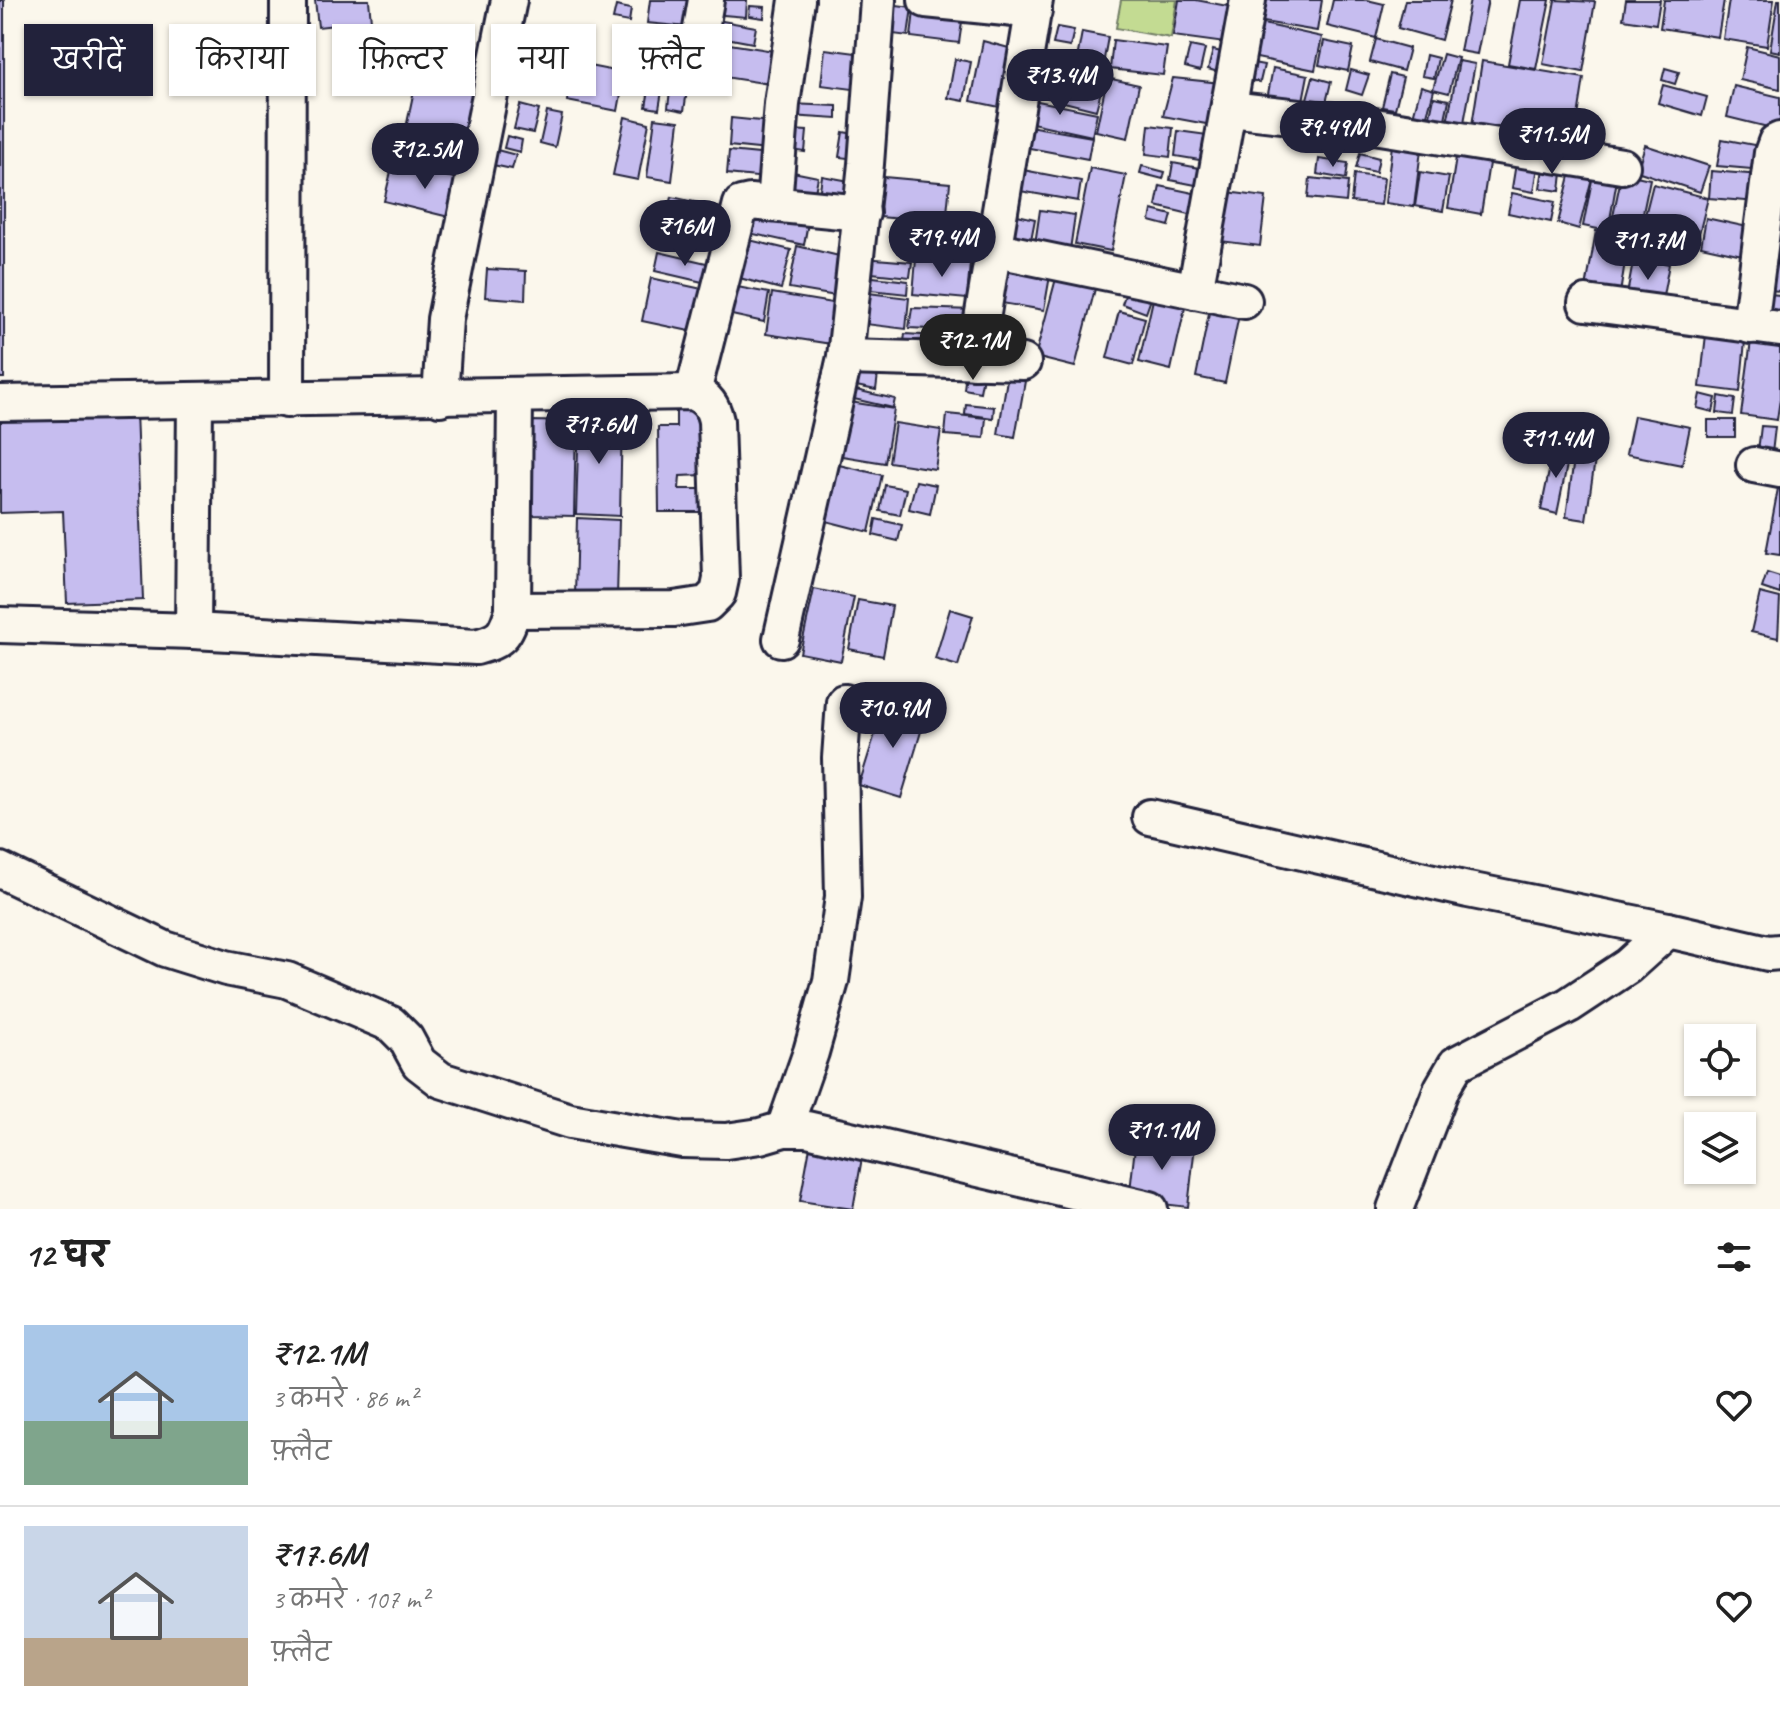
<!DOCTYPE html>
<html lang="hi">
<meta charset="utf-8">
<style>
body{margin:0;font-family:Caveat,"Playpen Sans Deva",sans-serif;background:#f2f2f2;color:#222;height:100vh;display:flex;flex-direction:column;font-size:30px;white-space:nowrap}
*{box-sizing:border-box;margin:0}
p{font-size:26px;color:#767676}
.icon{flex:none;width:44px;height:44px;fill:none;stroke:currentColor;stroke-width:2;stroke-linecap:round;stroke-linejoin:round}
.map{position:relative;height:1209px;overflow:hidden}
.panel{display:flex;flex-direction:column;background:#fff;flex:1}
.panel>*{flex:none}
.banner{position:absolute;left:24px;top:24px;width:800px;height:72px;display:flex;gap:16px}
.buttons{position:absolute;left:1684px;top:1024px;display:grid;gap:16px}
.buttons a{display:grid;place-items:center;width:72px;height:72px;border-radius:0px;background:#fff;box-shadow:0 2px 6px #0004;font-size:40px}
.price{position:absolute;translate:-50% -68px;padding:0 18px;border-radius:28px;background:#22223b;color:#fff;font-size:26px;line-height:52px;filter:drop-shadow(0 2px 4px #0008)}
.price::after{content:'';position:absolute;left:50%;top:48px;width:24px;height:18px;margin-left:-12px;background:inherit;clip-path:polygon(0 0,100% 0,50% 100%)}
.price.current{background:#222;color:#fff}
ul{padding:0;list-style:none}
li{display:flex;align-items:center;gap:24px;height:200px;padding:0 24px}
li+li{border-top:2px solid #e0e0e0}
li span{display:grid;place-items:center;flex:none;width:224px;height:160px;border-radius:0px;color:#555}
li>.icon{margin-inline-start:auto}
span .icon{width:96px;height:96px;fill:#fffc;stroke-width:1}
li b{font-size:34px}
h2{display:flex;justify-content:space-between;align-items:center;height:96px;padding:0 24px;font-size:34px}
.pill{padding:0 28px;border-radius:0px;background:#fff;box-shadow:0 2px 6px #0004;font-size:28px;line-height:72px}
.pill.current{background:#22223b;color:#fff}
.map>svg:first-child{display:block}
</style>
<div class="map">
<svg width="1780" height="1209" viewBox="0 0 1780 1209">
<rect width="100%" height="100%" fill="#fbf7ec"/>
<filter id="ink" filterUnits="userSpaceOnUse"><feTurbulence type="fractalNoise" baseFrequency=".0125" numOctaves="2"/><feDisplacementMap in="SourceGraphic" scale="16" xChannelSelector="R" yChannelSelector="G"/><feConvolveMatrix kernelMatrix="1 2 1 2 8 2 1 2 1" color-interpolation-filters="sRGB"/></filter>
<g filter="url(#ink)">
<path fill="#c3db92" stroke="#727e66" stroke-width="2" d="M1121,0H1177L1171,38L1116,28Z"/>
<g fill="#c6bdef" stroke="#22223b" stroke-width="2">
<rect x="0" y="0" width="4" height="378"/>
<path d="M315,0H369L371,21L318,27Z"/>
<path d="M650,0H696L698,28L647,23Z"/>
<path d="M713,0H747L746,17L712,14Z"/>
<path d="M1179,0H1196L1238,8L1232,44L1173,36Z"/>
<path d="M1256,0H1322L1317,31L1252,20Z"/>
<path d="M1333,0H1367L1384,4L1376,38L1327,26Z"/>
<path d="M1405,0H1451L1441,40L1398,28Z"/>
<path d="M1470,0H1488L1477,54L1460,51Z"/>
<path d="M1520,0H1550L1536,69L1508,64Z"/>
<path d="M1555,0L1595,2L1583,72L1543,64Z"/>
<path d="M1626,0H1660L1656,24L1623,19Z"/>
<path d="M1664,0H1724L1718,37L1660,28Z"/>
<path d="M1729,0H1774L1767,46L1723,39Z"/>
<path d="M1778,0H1780V52L1770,50Z"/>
<path d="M915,2L964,8L959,43L911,37Z"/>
<path d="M889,4L912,7L908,36L885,33Z"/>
<path d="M616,6L631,9L629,22L613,19Z"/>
<path d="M750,6L765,7L764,18L749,16Z"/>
<path d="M717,20L756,27L753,43L715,36Z"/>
<path d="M1254,22L1322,37L1315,70L1247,56Z"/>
<path d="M1057,27L1074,30L1070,47L1053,44Z"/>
<path d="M664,30L676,31L675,46L663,44Z"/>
<path d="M1082,32L1108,37L1100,81L1074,75Z"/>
<path d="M1376,39L1409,48L1403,71L1370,62Z"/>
<path d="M508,40L572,52L569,75L504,63Z"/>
<path d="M1113,40L1167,47L1163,75L1110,69Z"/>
<path d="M710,41L787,53L783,86L705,74Z"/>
<path d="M983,41L1020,51L1009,109L971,101Z"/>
<path d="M1324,41L1353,47L1348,71L1319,65Z"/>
<path d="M1190,46L1205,49L1200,71L1185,67Z"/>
<path d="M642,47L670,51L669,61L641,57Z"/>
<path d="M1747,47L1780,55V89L1740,80Z"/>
<path d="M825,49L872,55L868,91L821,85Z"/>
<path d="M1213,50L1233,55L1228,75L1208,69Z"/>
<path d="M1443,54L1458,58L1449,93L1433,89Z"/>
<path d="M1426,55L1438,58L1434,78L1422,76Z"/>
<path d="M635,59L692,66L690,80L633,72Z"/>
<path d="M955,59L971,62L964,101L948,98Z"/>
<path d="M1459,61L1475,64L1462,133H1445Z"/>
<path d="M1482,61L1584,78L1572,155L1470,138Z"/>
<path d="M1248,62L1264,65L1260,82L1245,79Z"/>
<path d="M574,63L625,73L618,111L567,101Z"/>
<path d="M1273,68L1308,75L1301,111L1266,104Z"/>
<path d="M1665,68L1679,72L1675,84L1662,80Z"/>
<path d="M1351,70L1369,75L1362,95L1346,90Z"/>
<path d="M1390,74L1403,77L1395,109L1382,107Z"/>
<path d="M1054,75L1102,87L1096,110L1048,98Z"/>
<path d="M417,76L482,91L471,142L406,128Z"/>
<path d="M1313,77L1331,82L1324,111L1305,106Z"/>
<path d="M1107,78L1139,85L1128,138L1096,131Z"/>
<path d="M1173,78L1221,83L1217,126L1163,116Z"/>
<path d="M671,81L688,84L684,111L668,108Z"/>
<path d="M650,83L663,85L659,109L646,107Z"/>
<path d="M1663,85L1707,97L1702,116L1658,103Z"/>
<path d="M1421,86L1434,90L1426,119L1413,116Z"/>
<path d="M1734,86L1780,97V130L1727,117Z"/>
<path d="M1434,97L1449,100L1442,133L1427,130Z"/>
<path d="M1028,99L1097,113L1092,136L1023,121Z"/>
<path d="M790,104L837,106V119L790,116Z"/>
<path d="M520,105L539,110L533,133L514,129Z"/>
<path d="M547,112L562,115L555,147L540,143Z"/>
<path d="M625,117L649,123L638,180L613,175Z"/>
<path d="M655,118L679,121L672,181L647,177Z"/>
<path d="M731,118L780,123L778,151L729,146Z"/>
<path d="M1023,125L1092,137L1088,159L1019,146Z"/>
<path d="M1149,125L1173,128L1170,157L1146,154Z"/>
<path d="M792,130L807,131L805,152L791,150Z"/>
<path d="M1178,131L1215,136L1212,162L1175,156Z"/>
<path d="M843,132L867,136L863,160L839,157Z"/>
<path d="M507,136L522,140L520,152L504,148Z"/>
<path d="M1393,137L1422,141L1414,207L1385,203Z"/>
<path d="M1722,139L1765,147L1763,170L1717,166Z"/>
<path d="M1645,145L1709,166L1700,192L1637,171Z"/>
<path d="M497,150L516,155L512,169L493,165Z"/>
<path d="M729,151L769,155L766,178L727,174Z"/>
<path d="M1457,151L1490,157L1481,214L1448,208Z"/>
<path d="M1360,153L1379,158L1376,172L1356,168Z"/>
<path d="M1517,157L1539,160L1534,192L1512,188Z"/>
<path d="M1319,159L1348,163L1346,179L1317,174Z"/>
<path d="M1544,162L1563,164L1560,191L1540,188Z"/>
<path d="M393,163L466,181L457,219L384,201Z"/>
<path d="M1173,163L1215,171L1211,188L1170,180Z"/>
<path d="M1573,164L1594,170L1579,229L1558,223Z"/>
<path d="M1142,166L1165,172L1163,179L1140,173Z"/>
<path d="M1090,168L1126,175L1111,251L1075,244Z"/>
<path d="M1018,169L1081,181L1078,201L1014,190Z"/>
<path d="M1594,170L1618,174L1608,231L1583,226Z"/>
<path d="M788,171L818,177L813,202L783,196Z"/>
<path d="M1711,171L1761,175L1758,202L1709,198Z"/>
<path d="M1420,172L1449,177L1443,211L1415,206Z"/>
<path d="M1622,173L1650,179L1638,237L1610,231Z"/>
<path d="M1354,174L1384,178L1381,205L1351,202Z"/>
<path d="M822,176L861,183L856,209L818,202Z"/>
<path d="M873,176L950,183L946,223L869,216Z"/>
<path d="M1310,178L1348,182L1346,202L1308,198Z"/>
<path d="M1653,184L1708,198L1695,250L1640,235Z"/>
<path d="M1160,186L1203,195L1198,216L1156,206Z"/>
<path d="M1227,192L1266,197L1260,246L1220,241Z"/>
<path d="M1512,193L1555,202L1551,222L1508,213Z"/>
<path d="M672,197L735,211L727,246L664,231Z"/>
<path d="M746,207L810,212L804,245L740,231Z"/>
<path d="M1040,210L1075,215L1070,250L1035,244Z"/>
<path d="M1152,210L1172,215L1169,226L1150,221Z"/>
<path d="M1009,213L1035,219L1030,245L1004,240Z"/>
<path d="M1706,218L1757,229L1756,258L1701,246Z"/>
<path d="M1596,231L1629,236L1619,300L1585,294Z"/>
<path d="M737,237L791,250L781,289L728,275Z"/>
<path d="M1640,237L1673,244L1670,257L1637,251Z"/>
<path d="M797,246L852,259L848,298L789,288Z"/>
<path d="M1774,248L1780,249V291L1769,290Z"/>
<path d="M659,252L715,265L711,284L655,271Z"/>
<path d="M1634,257L1669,264L1661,307L1626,300Z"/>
<path d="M863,258L912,262L910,277L862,272Z"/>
<path d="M916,259L970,263L967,299L913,294Z"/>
<path d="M996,262L1051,270L1044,310L990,301Z"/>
<path d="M487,269L526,271L525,300L485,297Z"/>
<path d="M1058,271L1097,281L1075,367L1035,357Z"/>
<path d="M864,276L908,281L907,294L862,289Z"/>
<path d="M651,278L707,290L699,333L642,321Z"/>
<path d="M732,286L769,293L764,322L727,314Z"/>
<path d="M1128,287L1152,296L1146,313L1122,304Z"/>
<path d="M860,292L909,298L906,329L857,323Z"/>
<path d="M772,293L844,305L838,345L766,334Z"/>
<path d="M1769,294L1780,295V325L1766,323Z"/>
<path d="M1154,295L1186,303L1171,370L1139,362Z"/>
<path d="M912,308L974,310L971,331L909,328Z"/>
<path d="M1210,308L1239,315L1225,383L1196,377Z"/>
<path d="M1119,311L1145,318L1133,365L1107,358Z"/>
<path d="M1707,326L1746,331L1740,392L1700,387Z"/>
<path d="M1752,333L1780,337V399L1777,420L1741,415Z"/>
<path d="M905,334L971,338L969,356L902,355Z"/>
<path d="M861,363L879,366L876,390L856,386Z"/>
<path d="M1009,367L1027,370L1015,437L998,434Z"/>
<path d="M966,373L983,376L980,392L964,389Z"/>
<path d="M856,390L895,399L893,408L854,399Z"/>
<path d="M1700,394L1716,398L1713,412L1697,408Z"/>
<path d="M1719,396L1735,399L1733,415L1717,413Z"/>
<path d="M850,402L894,409L885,463L842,456Z"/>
<path d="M966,404L994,407L993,418L965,414Z"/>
<path d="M676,410H704V475L680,476L679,489H701V512H659L658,427H676Z"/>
<path d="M136,411L143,600L67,603L63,511L0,513V416Z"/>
<path d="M947,414L986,418L984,438L945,435Z"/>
<path d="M579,416L622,417L620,516L576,514Z"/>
<path d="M1634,416L1690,427L1682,465L1626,454Z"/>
<rect x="1708" y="420" width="27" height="17"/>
<path d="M532,421L576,422L574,516L531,515Z"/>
<path d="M895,423L941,430L935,469L889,462Z"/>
<path d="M1761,426L1775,427L1771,462L1757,460Z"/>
<path d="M1576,444L1597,447L1586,520L1566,517Z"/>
<path d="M1554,447L1570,450L1557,514L1541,510Z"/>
<path d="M839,465L882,475L869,532L826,521Z"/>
<path d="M916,481L936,485L930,514L909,509Z"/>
<path d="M1779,483H1780V555L1766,553Z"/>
<path d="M885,485L906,489L900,515L880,511Z"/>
<path d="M577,518L619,520L617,598L575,596Z"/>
<path d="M876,519L902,525L898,541L873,535Z"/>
<path d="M1767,573L1780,577V594L1762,588Z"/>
<path d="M814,589L854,597L841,661L800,653Z"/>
<path d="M1760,593L1780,598L1778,638L1751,632Z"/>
<path d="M858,600L892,606L883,656L849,649Z"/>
<path d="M950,609L973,616L958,666L935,659Z"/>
<path d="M885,702L926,715L901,798L859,785Z"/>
<path d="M1136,1138L1195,1145L1188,1207L1129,1200Z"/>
<path d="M811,1141L863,1152L853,1209L800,1201Z"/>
</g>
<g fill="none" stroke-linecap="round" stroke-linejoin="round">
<defs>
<g id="minor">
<path d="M926,0L1034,11"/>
<path d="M693,75L706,0"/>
<path d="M1230,109L1362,124L1622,166"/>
<path d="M774,204L782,104L797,0"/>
<path d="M992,249L1244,301"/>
<path d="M1195,291L1248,0"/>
<path d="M1586,303L1780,329"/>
<path d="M1750,326L1772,153L1776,142L1780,140"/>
<path d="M845,357L1023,362"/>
<path d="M975,361L1035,0"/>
<path d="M693,392L741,204L750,202L862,213"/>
<path d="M440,398L445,319L509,0"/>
<path d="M287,400L288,0"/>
<path d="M0,403L693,392C707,398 713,406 716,421L721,579L718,593L707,604L674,609L513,610"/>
<path d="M1754,465L1780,470"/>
<path d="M0,625L193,631L476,647C502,640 505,636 513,610L515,396"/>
<path d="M193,631L195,400"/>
<path d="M781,639L845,357L866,164L878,0"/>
<path d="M1150,817L1468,890L1668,930L1768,953L1780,952"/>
<path d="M0,870L165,949L226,968L287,980L391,1024L406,1039L419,1063L441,1080L570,1121L682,1140L726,1141L760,1136L784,1129H807L1150,1209"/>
<path d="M784,1129L811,1052L831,981L843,897L840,758L844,702"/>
<path d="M1395,1209L1442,1088L1456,1064L1569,1005L1628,966L1668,930"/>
</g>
</defs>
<use href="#minor" stroke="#22223b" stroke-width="40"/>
<use href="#minor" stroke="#fbf7ec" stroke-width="34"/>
</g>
</g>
</svg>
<div class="buttons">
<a><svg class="icon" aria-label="locate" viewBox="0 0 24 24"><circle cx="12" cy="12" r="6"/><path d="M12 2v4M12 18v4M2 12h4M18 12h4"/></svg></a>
<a><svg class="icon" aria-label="layers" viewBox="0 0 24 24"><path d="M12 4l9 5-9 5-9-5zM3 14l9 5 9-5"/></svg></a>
</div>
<b class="price" style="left:1060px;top:117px">₹13.4M</b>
<b class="price" style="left:1333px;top:169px">₹9.49M</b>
<b class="price" style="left:1552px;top:176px">₹11.5M</b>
<b class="price" style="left:425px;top:191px">₹12.5M</b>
<b class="price" style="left:685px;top:268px">₹16M</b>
<b class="price" style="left:942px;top:279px">₹19.4M</b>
<b class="price" style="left:1648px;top:282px">₹11.7M</b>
<b class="price current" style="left:973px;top:382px">₹12.1M</b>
<b class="price" style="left:599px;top:466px">₹17.6M</b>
<b class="price" style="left:1556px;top:480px">₹11.4M</b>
<b class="price" style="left:893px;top:750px">₹10.9M</b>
<b class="price" style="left:1162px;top:1172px">₹11.1M</b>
<div class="banner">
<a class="pill current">खरीदें</a>
<a class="pill">किराया</a>
<a class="pill">फ़िल्टर</a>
<a class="pill">नया</a>
<a class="pill">फ़्लैट</a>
</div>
</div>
<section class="panel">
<h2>12 घर<svg class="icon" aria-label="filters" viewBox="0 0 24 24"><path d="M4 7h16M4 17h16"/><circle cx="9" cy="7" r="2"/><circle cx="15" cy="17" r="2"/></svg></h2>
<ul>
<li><span style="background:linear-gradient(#a9c7e8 60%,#7fa58c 0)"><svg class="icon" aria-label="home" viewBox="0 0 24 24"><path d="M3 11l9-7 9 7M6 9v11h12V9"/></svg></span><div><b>₹12.1M</b><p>3 कमरे · 86 m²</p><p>फ़्लैट</p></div><svg class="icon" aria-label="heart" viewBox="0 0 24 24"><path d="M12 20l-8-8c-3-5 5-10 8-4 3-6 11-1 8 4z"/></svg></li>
<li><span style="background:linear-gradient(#c9d6e8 70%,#b9a48a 0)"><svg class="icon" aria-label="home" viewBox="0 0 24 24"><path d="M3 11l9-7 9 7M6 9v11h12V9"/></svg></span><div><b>₹17.6M</b><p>3 कमरे · 107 m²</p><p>फ़्लैट</p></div><svg class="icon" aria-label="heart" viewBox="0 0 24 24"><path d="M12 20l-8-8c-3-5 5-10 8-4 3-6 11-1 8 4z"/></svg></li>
</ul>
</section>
